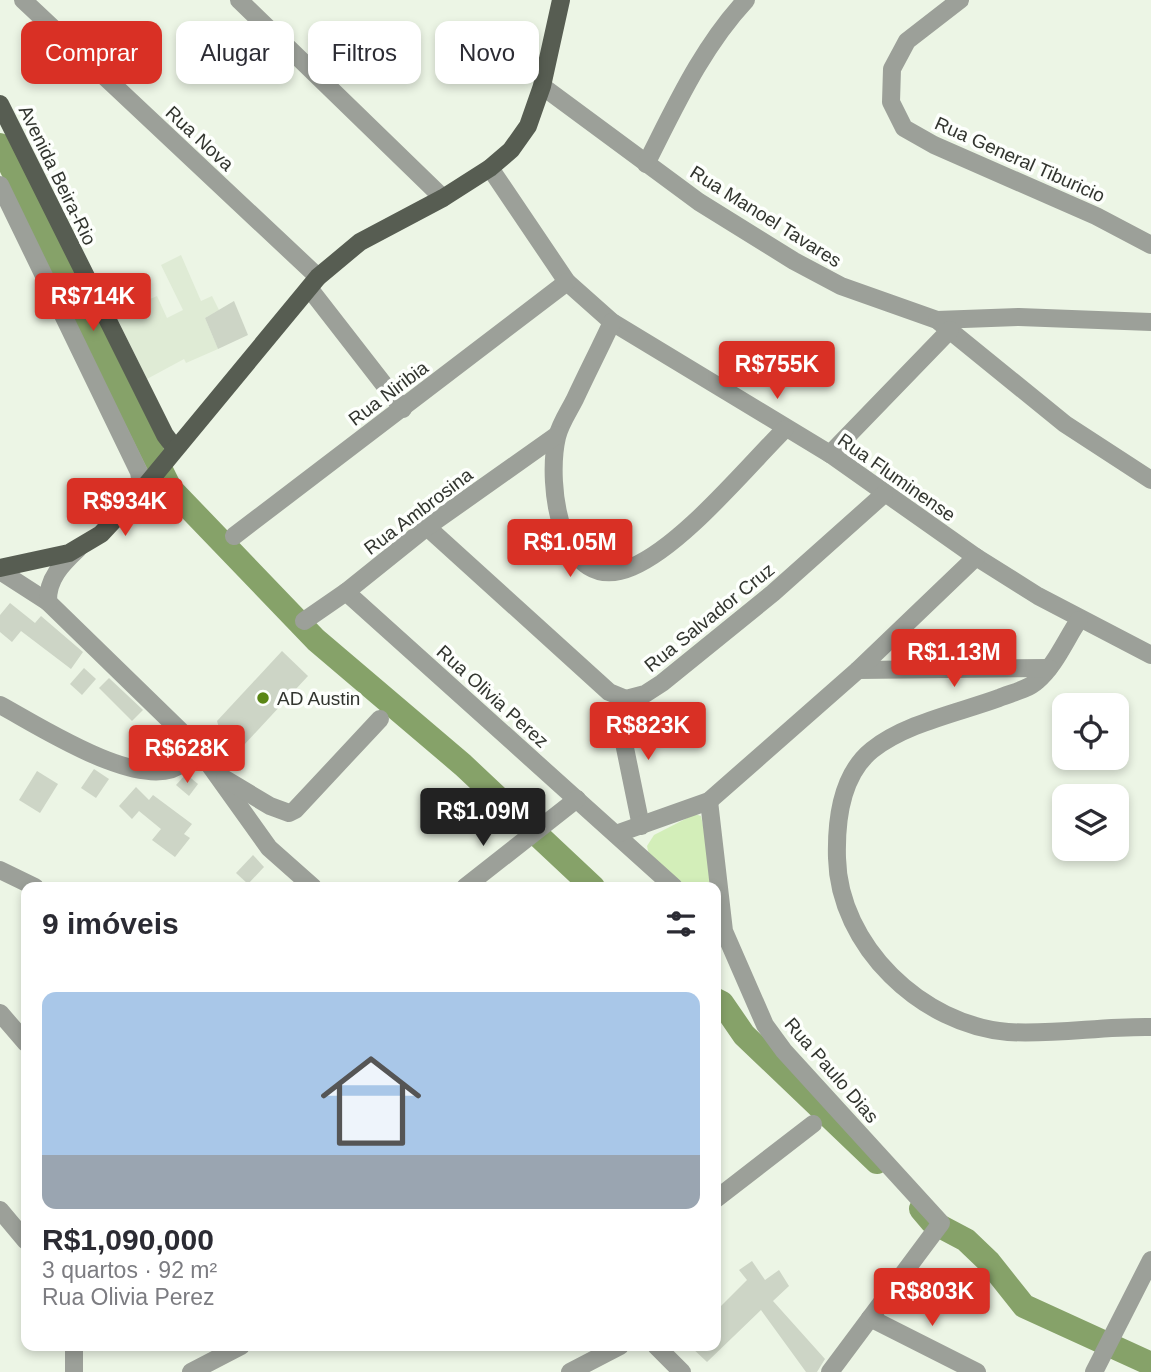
<!DOCTYPE html>
<html lang="pt">
<meta charset="utf-8">
<style>
body{margin:0;font-family:Helvetica,sans-serif;background:#f2f2f3;color:#2b2b33;height:100vh;display:flex;flex-direction:column;font-size:26px;white-space:nowrap}
*{box-sizing:border-box;margin:0}
p{font-size:23px;color:#7c7c81}
.icon{flex:none;width:38px;height:38px;fill:none;stroke:currentColor;stroke-width:2;stroke-linecap:round;stroke-linejoin:round}
.map{position:relative;flex:1;overflow:hidden}
.sheet{position:absolute;left:21px;top:882px;width:700px;height:469px;display:flex;flex-direction:column;background:#fff;border-radius:14px;box-shadow:0 4px 10px #0003}
.sheet>*{flex:none}
.hud{position:absolute;left:21px;top:21px;width:700px;height:63px;display:flex;gap:14px}
.fabs{position:absolute;left:1052px;top:693px;display:grid;gap:14px}
.fabs a{display:grid;place-items:center;width:77px;height:77px;border-radius:14px;background:#fff;box-shadow:0 4px 10px #0003;font-size:35px}
.price{position:absolute;translate:-50% -60px;padding:0 16px;border-radius:7px;background:#d93025;color:#fff;font-size:23px;line-height:46px;filter:drop-shadow(0 2px 4px #0008)}
.price::after{content:'';position:absolute;left:50%;top:42px;width:21px;height:16px;margin-left:-10px;background:inherit;clip-path:polygon(0 0,100% 0,50% 100%)}
.price.active{background:#222;color:#fff}
ul{padding:0;list-style:none}
li{display:grid;align-content:center;gap:14px;height:371px;padding:0 21px}
li+li{border-top:2px solid #e1e1e2}
li span{display:grid;place-items:center;height:217px;border-radius:14px;color:#555}
li>.icon{margin-inline-start:auto}
span .icon{width:126px;height:126px;fill:#fffc;stroke-width:1}
li b{font-size:30px}
h2{display:flex;justify-content:space-between;align-items:center;height:84px;padding:0 21px;font-size:30px}
.chip{padding:0 24px;border-radius:14px;background:#fff;box-shadow:0 4px 10px #0003;font-size:24px;line-height:63px}
.chip.active{background:#d93025;color:#fff}
.map>svg:first-child{display:block}
</style>
<div class="map">
<svg width="1151" height="1372" viewBox="0 0 1151 1372">
<rect width="100%" height="100%" fill="#ecf5e5"/>
<path fill="#dfebd5" d="M181,255L201,301L212,296L219,310L205,318L218,349L186,363L184,359L147,379L115,314L157,296L167,318L183,310L161,265Z"/>
<path fill="#d3eeb9" d="M695,814L701,816L716,887H685L649,855L647,846L654,835Z"/>
<g fill="none" stroke-linecap="round" stroke-linejoin="round">
<path stroke="#86a269" stroke-width="4.5" d="M13,191L20,184"/>
<g stroke="#86a269" stroke-width="24">
<path d="M0,145L170,488L316,640L463,765L593,887"/>
<path d="M716,1000L722,1003L744,1035L877,1162"/>
<path d="M921,1209L932,1222L966,1240L989,1262L1024,1306L1151,1364"/>
</g>
</g>
<g fill="#cdd5c6">
<path d="M234,301L248,335L218,349L205,318Z"/>
<path d="M10,603L35,623L41,616L83,652L71,669L21,631L12,642L0,632V615Z"/>
<path d="M282,651L308,676L243,746L228,742L221,735L217,721Z"/>
<path d="M84,668L96,679L82,695L70,684Z"/>
<path d="M109,678L143,710L132,721L99,688Z"/>
<path d="M94,769L109,779L96,798L81,788Z"/>
<path d="M37,771L58,784L40,813L19,800Z"/>
<path d="M186,774L198,784L189,796L176,785Z"/>
<path d="M136,787L149,800L153,795L192,824L184,834L190,838L175,857L152,840L161,829L139,811L132,819L119,806Z"/>
<path d="M253,855L264,867L248,884L236,873Z"/>
<path d="M752,1261L765,1280L779,1270L789,1286L773,1301L825,1359L817,1372H806L761,1310L707,1362L690,1346H716V1311L747,1280L739,1270Z"/>
</g>
<g fill="none" stroke-linecap="round" stroke-linejoin="round">
<g stroke="#9ca099" stroke-width="18">
<path d="M23,0L318,277"/>
<path d="M239,0L443,198"/>
<path d="M960,0L907,41L892,69L891,102L904,128L934,145L1096,216L1151,245"/>
<path d="M542,86L699,202L794,261L841,286L937,320L1065,424L1151,480"/>
<path d="M646,164C675,107 702,47 746,0"/>
<path d="M490,168L567,282L612,322L830,454L976,557L1038,596L1151,655"/>
<path d="M0,185L139,472L142,490"/>
<path d="M309,288L403,409"/>
<path d="M937,320L1019,317L1151,322"/>
<path d="M612,322C600,348 587,373 575,399C569,411 560,424 557,437C546,484 560,598 632,567C682,546 745,469 785,429"/>
<path d="M830,454L950,330"/>
<path d="M427,527L609,692L626,699L645,694L662,683L773,593L884,494"/>
<path d="M234,536L567,282"/>
<path d="M0,571L48,602L196,746L269,848L313,887"/>
<path d="M346,592L674,887"/>
<path d="M48,602C47,579 62,564 78,549"/>
<path d="M1079,620C1066,639 1055,666 1037,681C1027,690 1011,693 999,698C958,713 906,723 872,750C841,775 836,822 837,858C839,946 922,1025 1008,1032C1055,1035 1103,1026 1151,1027"/>
<path d="M304,621L346,592L427,527L557,435"/>
<path d="M858,670L1049,668"/>
<path d="M626,699L624,743L641,826"/>
<path d="M0,705C36,724 145,796 183,763C188,759 192,751 196,746"/>
<path d="M225,779L270,806L289,813L295,810L380,719"/>
<path d="M709,801L724,931L765,1025L784,1051L941,1223L830,1372"/>
<path d="M616,834L709,801L858,670L976,557"/>
<path d="M0,870L35,887"/>
<path d="M465,887L577,799"/>
<path d="M0,1013L26,1043"/>
<path d="M716,1199L813,1124"/>
<path d="M0,1210L26,1241"/>
<path d="M870,1318L977,1372"/>
<path d="M74,1346V1372"/>
<path d="M656,1346L682,1372"/>
<path d="M191,1372L241,1346"/>
<path d="M570,1372L620,1346"/>
<path d="M1094,1372L1151,1260"/>
</g>
<g stroke="#575d52" stroke-width="18">
<path d="M0,104L165,435L171,443L179,445"/>
<path d="M0,568L69,553L101,534L142,490L318,277L360,242L443,198L490,168L511,150L528,126L542,86L561,0"/>
</g>
</g>
<circle fill="#5a8615" stroke="#fdfffc" stroke-width="2.5" cx="263" cy="698" r="7"/>
<g text-anchor="middle" stroke-width="7" stroke-linejoin="round" paint-order="stroke">
<g font-size="19" fill="#32352f" stroke="#fdfffc">
<text transform="translate(200 138) rotate(43)" y="7">Rua Nova</text>
<text transform="translate(1020 159) rotate(24)" y="7">Rua General Tiburicio</text>
<text transform="translate(58 175) rotate(64)" y="7">Avenida Beira-Rio</text>
<text transform="translate(766 216) rotate(32)" y="7">Rua Manoel Tavares</text>
<text transform="translate(388 393) rotate(-37)" y="7">Rua Niribia</text>
<text transform="translate(897 477) rotate(35)" y="7">Rua Fluminense</text>
<text transform="translate(418 511) rotate(-37)" y="7">Rua Ambrosina</text>
<text transform="translate(709 617) rotate(-39)" y="7">Rua Salvador Cruz</text>
<text transform="translate(493 696) rotate(42)" y="7">Rua Olivia Perez</text>
<text transform="translate(832 1070) rotate(49)" y="7">Rua Paulo Dias</text>
</g>
<g font-size="19" fill="#32352f" stroke="#fdfffc" text-anchor="start">
<text x="277" y="705">AD Austin</text>
</g>
</g>
</svg>
<div class="fabs">
<a><svg class="icon" aria-label="locate" viewBox="0 0 24 24"><circle cx="12" cy="12" r="6"/><path d="M12 2v4M12 18v4M2 12h4M18 12h4"/></svg></a>
<a><svg class="icon" aria-label="layers" viewBox="0 0 24 24"><path d="M12 4l9 5-9 5-9-5zM3 14l9 5 9-5"/></svg></a>
</div>
<b class="price" style="left:93px;top:333px">R$714K</b>
<b class="price" style="left:777px;top:401px">R$755K</b>
<b class="price" style="left:125px;top:538px">R$934K</b>
<b class="price" style="left:570px;top:579px">R$1.05M</b>
<b class="price" style="left:954px;top:689px">R$1.13M</b>
<b class="price" style="left:648px;top:762px">R$823K</b>
<b class="price" style="left:187px;top:785px">R$628K</b>
<b class="price active" style="left:483px;top:848px">R$1.09M</b>
<b class="price" style="left:932px;top:1328px">R$803K</b>
<div class="hud">
<a class="chip active">Comprar</a>
<a class="chip">Alugar</a>
<a class="chip">Filtros</a>
<a class="chip">Novo</a>
</div>
<section class="sheet">
<h2>9 imóveis<svg class="icon" aria-label="filters" viewBox="0 0 24 24"><path d="M4 7h16M4 17h16"/><circle cx="9" cy="7" r="2"/><circle cx="15" cy="17" r="2"/></svg></h2>
<ul>
<li><span style="background:linear-gradient(#a9c7e8 75%,#9aa5b1 0)"><svg class="icon" aria-label="home" viewBox="0 0 24 24"><path d="M3 11l9-7 9 7M6 9v11h12V9"/></svg></span><div><b>R$1,090,000</b><p>3 quartos · 92 m²</p><p>Rua Olivia Perez</p></div></li>
</ul>
</section>
</div>
